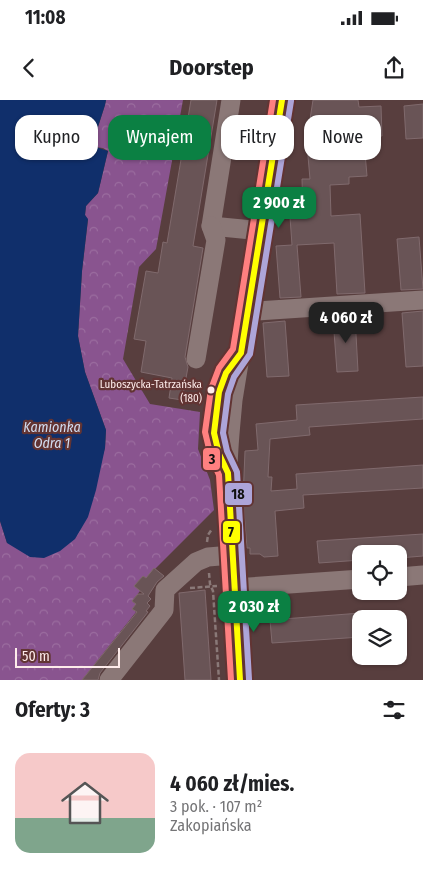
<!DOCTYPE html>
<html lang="pl">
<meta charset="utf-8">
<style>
body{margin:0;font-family:"Fira Sans Condensed",sans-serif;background:#f6f6f6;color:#202124;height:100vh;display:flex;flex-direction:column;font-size:19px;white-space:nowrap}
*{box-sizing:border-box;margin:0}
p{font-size:16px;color:#757577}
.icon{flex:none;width:28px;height:28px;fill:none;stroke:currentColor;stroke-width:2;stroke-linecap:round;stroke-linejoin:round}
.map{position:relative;height:580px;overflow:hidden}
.sheet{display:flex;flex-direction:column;background:#fff;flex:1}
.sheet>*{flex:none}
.banner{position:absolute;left:15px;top:15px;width:394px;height:45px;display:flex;gap:10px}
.fabs{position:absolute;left:352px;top:445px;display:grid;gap:10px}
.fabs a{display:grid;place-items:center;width:55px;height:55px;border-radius:10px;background:#fff;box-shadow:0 1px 4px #0004;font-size:25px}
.scale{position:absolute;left:15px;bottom:12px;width:105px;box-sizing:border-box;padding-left:5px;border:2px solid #fdebea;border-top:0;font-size:14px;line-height:18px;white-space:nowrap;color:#fdebea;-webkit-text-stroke:4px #623433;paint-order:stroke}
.price{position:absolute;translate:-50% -42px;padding:0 11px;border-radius:10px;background:#0b8043;color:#fff;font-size:16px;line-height:32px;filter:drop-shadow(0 1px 2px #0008)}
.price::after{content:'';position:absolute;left:50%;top:30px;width:15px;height:11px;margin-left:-8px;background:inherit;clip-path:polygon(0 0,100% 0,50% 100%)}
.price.active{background:#222;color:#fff}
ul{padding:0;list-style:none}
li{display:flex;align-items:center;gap:15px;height:125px;padding:0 15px}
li+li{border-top:1px solid #e0e0e0}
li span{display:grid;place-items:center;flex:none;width:140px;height:100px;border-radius:15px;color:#555}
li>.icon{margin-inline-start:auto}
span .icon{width:60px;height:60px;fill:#fffc;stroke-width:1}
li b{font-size:21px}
h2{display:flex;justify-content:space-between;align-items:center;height:60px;padding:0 15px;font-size:21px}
.pill{padding:0 18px;border-radius:15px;background:#fff;box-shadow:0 1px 4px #0004;font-size:18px;line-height:45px}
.pill.active{background:#0b8043;color:#fff}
.status{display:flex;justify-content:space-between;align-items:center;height:35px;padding:0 25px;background:#fff;direction:ltr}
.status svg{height:14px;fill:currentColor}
header{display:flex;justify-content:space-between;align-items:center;height:65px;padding:0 15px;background:#fff;font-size:22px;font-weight:700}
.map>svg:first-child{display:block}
</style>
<div class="status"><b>11:08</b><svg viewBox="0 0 49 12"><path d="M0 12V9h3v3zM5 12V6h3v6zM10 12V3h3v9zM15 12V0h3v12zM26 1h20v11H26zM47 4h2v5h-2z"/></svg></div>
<header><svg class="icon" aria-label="back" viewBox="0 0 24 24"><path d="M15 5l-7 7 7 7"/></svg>Doorstep<svg class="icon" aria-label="share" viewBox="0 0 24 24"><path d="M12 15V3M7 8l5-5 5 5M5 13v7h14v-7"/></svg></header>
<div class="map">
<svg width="423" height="580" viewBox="0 0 423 580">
<defs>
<pattern id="forest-crowns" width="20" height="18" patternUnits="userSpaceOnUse" patternTransform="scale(1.25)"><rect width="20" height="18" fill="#89548f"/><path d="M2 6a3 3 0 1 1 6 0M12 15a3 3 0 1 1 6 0" fill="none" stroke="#9b6d9f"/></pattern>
</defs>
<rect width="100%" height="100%" fill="#583e3e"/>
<path fill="url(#forest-crowns)" d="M106,0H183L156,149L139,167L123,259L150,304L200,312L198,349L210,380L214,410L146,478L143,476L135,485L140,491L132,501L136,504L133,509L136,512L82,580H0V421L7,443L99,368L105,348L106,330L85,272L78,236L82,171L88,120L85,115L86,106L98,93L108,51L103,48L95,47L94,40L105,5Z"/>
<path fill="#102f6b" d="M0,0H106L105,5L94,39L96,47L108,51L98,93L86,106L85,115L88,119L82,171L78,236L85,272L106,330L105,348L96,390L88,417L75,439L60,451L44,458L30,457L7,443L0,421Z"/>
<g fill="#695456" stroke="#806a6d">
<path d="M191,0H217L194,140L193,146L203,148L185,257L188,267L182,300L169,298L172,278L141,272L146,241L134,239L146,171L158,173L163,142L167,143Z"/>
<path d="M313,0H358L359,7L381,6L382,36H366V41H364L367,76L349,77V84L330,85L331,116L360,114L365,193L337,194L334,143L297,145L301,197L280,198L276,146L292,145L290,117L303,116L302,79H310L307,45H306Z"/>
<path d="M423,4V38L406,39L404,6Z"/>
<path d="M419,137L423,189L401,190L397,139Z"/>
<path d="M423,211V266L406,267L402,213Z"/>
<path d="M355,216L358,271L337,272L333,218Z"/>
<path d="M285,221L289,276L267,277L263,223Z"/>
<path d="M423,297V319L309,327L310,335L270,339L268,377H272L271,391L297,389L296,374L423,365V388L303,395L304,408L275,411L278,456L264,457L260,454H250V448H247L243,400L245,351L258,350L256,324L297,320L296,305Z"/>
<path d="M423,434V456L399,458V454H361V460L319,463L317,441Z"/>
<path d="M154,468L164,476L157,482L148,496L151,499L147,503L150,506L146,511L148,512L100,573L98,580H82L137,512L132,509L136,504L132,501L138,494H144L134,486L143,476L146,478Z"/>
<path d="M205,490L211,580H185L179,493Z"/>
<path d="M361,513V537L272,543L270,520Z"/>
</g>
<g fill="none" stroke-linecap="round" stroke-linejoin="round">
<g stroke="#8a7978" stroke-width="2.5" stroke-dasharray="5 2.5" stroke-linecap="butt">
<path d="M207,442L208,435L212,429"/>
<path d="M209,473L210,484L213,491L219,580"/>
<path d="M190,488L217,486"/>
</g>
<g stroke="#8b7877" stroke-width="19">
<path d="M231,0L211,126L262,131"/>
<path d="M248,210L257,211L423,200"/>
<path d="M196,259L216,140L211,126"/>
<path d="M224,365L219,354L214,333L219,292L226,273L235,261"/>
<path d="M399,477L423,475"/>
<path d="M234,488L361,479"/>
<path d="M109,580L164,510L165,490L196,462L208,457L232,455"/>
<path d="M240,580C235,512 227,441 228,373C228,348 231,324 233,300L282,0"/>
</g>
<defs>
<path id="bus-1" d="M240,580L228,373L219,354L214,333L219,292L226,273L241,253L282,0"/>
<path id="bus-2" d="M249,579L237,372L227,351L223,333L228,294L234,277L250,254L291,1"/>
<path id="bus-3" d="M231,580L219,375L211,357L205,332L211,289L219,268L233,249L273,0"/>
</defs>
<use href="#bus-1" stroke="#623433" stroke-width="10"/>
<use href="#bus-2" stroke="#623433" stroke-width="10"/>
<use href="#bus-3" stroke="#623433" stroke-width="10"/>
<use href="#bus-1" stroke="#ff0" stroke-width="6"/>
<use href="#bus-2" stroke="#ada5d9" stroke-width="6"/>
<use href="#bus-3" stroke="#ff8080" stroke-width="6"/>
</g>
<circle fill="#fdebea" stroke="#623433" stroke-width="2" cx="211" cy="290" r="4.5"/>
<g text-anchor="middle" stroke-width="4.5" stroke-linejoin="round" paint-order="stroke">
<g font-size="11" fill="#fdebea" stroke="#623433" text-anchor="end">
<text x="202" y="288">Luboszycka-Tatrzańska<tspan x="202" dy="14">(180)</tspan></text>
</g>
<g font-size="14" font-style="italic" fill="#d2ddf1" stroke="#623433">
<text x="52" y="332">Kamionka<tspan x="52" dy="16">Odra 1</tspan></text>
</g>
</g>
<g stroke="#623433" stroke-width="2">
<rect x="202" y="347" width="19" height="24" rx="5" fill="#ff8080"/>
<rect x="224" y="382" width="29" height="24" rx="5" fill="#ada5d9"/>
<rect x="222" y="420" width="19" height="24" rx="5" fill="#ff0"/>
</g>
<g font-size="14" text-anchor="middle" font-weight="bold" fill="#111">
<text x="212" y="364">3</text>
<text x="238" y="399">18</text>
<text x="231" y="437">7</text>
</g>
</svg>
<div class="fabs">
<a><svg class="icon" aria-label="locate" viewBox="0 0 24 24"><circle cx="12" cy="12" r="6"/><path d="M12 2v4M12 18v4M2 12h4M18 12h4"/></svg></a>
<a><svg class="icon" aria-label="layers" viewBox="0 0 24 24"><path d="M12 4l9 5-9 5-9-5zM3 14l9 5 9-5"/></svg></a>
</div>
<div class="scale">50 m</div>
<b class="price" style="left:279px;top:129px">2 900 zł</b>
<b class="price active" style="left:346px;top:244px">4 060 zł</b>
<b class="price" style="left:254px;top:533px">2 030 zł</b>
<div class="banner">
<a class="pill">Kupno</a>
<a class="pill active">Wynajem</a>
<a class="pill">Filtry</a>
<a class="pill">Nowe</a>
</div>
</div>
<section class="sheet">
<h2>Oferty: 3<svg class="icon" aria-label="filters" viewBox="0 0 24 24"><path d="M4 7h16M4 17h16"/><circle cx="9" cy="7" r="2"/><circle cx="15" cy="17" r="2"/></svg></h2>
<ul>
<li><span style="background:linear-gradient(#f6c9c9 65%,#7fa58c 0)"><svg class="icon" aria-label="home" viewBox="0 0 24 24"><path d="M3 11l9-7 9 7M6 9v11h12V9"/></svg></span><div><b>4 060 zł/mies.</b><p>3 pok. · 107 m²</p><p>Zakopiańska</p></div></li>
</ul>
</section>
